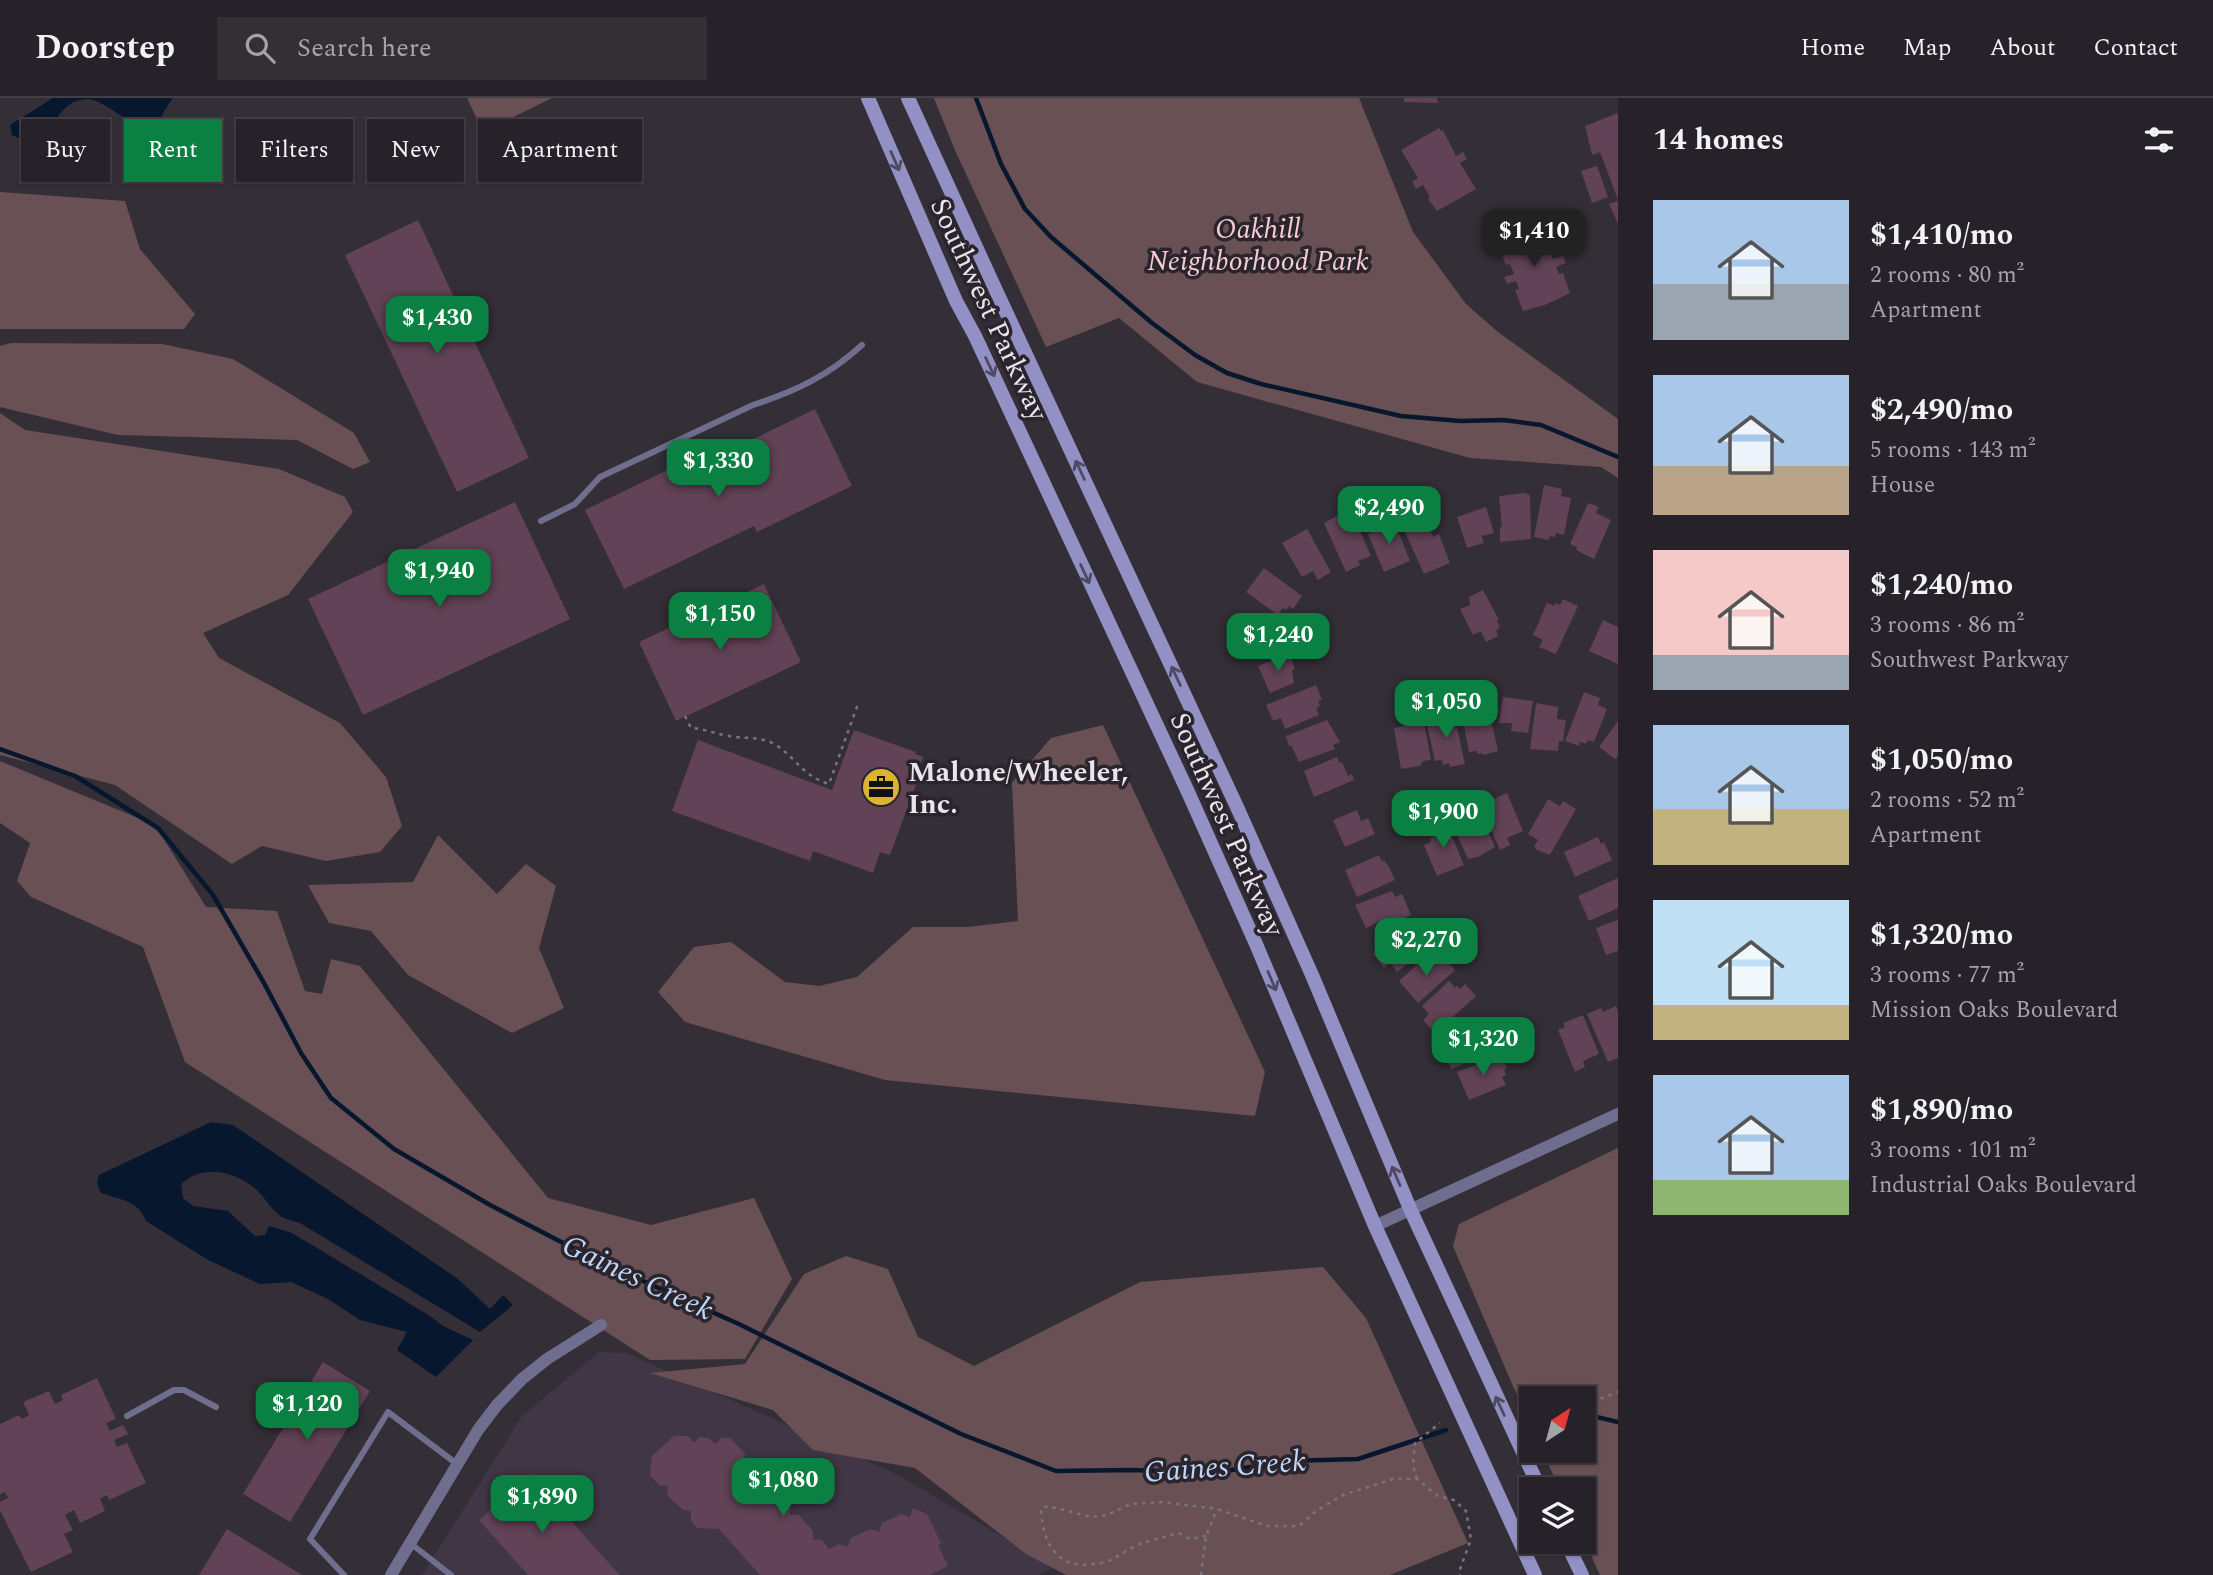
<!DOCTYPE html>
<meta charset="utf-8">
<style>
body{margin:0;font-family:Spectral,serif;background:#332f35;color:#f1f3f6;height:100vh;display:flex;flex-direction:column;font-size:26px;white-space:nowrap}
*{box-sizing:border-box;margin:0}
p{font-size:23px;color:#a4a4a8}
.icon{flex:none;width:38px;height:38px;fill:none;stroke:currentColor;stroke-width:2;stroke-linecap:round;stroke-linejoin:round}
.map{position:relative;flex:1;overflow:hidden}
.sheet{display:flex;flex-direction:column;background:#272229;width:595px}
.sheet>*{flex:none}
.banner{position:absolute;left:21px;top:21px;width:665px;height:63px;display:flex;gap:14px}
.needle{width:46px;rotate:36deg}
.fabs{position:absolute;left:1519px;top:1288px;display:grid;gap:14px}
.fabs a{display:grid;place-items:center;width:77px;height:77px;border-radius:0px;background:#272229;box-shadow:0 2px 5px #0004,0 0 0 2px #433f46;font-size:35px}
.price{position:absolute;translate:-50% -60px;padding:0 16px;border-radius:14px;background:#0b8043;color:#fff;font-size:23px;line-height:46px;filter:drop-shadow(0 2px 4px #0008)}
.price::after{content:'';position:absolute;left:50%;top:42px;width:21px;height:16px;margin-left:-10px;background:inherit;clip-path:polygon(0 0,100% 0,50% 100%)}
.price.selected{background:#222;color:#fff}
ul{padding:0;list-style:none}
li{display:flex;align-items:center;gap:21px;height:175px;padding:0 35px}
li span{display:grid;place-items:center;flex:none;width:196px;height:140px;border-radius:0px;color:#555}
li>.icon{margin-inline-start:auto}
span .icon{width:84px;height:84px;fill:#fffc;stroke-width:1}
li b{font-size:30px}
h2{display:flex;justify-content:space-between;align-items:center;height:84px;padding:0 35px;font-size:30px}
.chip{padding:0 24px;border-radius:0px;background:#272229;box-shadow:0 2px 5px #0004,0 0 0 2px #433f46;font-size:24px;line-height:63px}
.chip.selected{background:#0b8043;color:#fff}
header{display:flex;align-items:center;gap:42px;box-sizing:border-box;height:98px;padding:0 35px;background:#272229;border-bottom:2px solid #433f46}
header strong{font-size:33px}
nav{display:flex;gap:38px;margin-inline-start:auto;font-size:24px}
.search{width:490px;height:63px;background:#332f35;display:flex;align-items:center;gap:18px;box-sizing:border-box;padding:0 24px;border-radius:0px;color:#a4a4a8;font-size:26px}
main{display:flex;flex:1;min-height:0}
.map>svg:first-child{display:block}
</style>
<header>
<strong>Doorstep</strong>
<div class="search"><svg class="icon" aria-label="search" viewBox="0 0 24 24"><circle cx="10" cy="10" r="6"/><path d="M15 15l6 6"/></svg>Search here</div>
<nav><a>Home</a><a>Map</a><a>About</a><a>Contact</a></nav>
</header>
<main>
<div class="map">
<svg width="1618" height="1477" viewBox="0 0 1618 1477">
<rect width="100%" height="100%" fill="#342e37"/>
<path fill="#403645" d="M599,1254L627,1255L898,1377L1054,1469L1038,1477H422L522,1318Z"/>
<g fill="#695054">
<path d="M467,0H552L483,34Z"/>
<path d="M934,0H1359L1413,134L1466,206L1498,234L1618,321V380L1601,369L1470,360L1197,284L1119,220L1046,249L954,50Z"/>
<path d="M0,94L125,103L140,151L195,216L184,231H0Z"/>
<path d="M11,245L162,246L233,261L354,335L370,364L353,371L297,342L118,337L0,309V248Z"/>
<path d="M0,315L25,332L279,371L345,399L353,414L288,497L203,535L219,560L340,625L386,679L402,728L380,754L326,763L262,748L232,766L115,687L0,657Z"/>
<path d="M1103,627L1265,974L1255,1018L885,982L685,924L658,894L694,849L731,844L785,884L819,888L857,879L913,829H968L1018,823L1012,685L1051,640Z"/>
<path d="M0,663L155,727L206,809L277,813L305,893L322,896L331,861L360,868L548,1100L651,1127L754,1100L792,1181L745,1261L650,1262L185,964L143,849L31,799L17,783L30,745L0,725Z"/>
<path d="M438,737L497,796L526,766L556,788L539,850L564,910L512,935L408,877L371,833L329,825L308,787L413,784Z"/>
<path d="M1618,1050V1477H1600L1584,1442V1391H1560L1542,1353H1584V1300H1531V1330L1453,1148L1459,1126Z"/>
<path d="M846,1158L888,1171L918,1239L974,1268L1140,1184L1323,1169L1366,1220L1468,1445L1390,1477H1066L1026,1456L915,1370L813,1352L773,1312L650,1275L745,1266L804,1176Z"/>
</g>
<g fill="#07172e">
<path d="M53,0H173L164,13L156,32L150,34L142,32C129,24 104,4 90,1C46,0 58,61 12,37L10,27Z"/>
<path d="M211,1024L233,1027L458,1181L490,1211L503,1197L513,1207L480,1234L300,1125C294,1123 284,1121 279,1117C269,1109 263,1096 252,1088C230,1072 202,1067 181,1086L183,1100L193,1108L228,1113L255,1138L265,1137L269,1128L292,1135L430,1218L443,1228L473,1242L436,1279L397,1252L407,1234L360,1222L328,1201L291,1184L260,1186L208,1162L146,1123C138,1102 121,1102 101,1095L97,1085L99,1077Z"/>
</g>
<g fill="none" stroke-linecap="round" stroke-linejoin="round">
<g stroke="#07172e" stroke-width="4.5">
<path d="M976,0L1001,66L1025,111L1051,139L1152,225L1195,257L1227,275L1261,286L1401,318L1460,323L1504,322L1541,327L1618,359"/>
<path d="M0,651L75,678L158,730L213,797L264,885L301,955L331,1000L394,1051L490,1107L594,1161L741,1227L961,1336L1056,1373L1132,1372L1213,1375L1287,1363L1358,1361L1446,1332"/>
<path d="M1584,1316L1618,1324"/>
</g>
</g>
<g fill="#614256">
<path d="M1404,0H1437L1438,5L1404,4Z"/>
<path d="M1618,15V102L1600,54L1592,57L1585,28Z"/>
<path d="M1439,30L1441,33L1443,32L1456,58L1463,54L1467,61L1460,65L1476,91L1437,113L1428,101L1430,99L1423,87L1416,91L1412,84L1418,80L1401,52Z"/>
<path d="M1597,68L1608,99L1592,105L1581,73Z"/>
<path d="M1618,103V126L1609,106Z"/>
<path d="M418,122L529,360L457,394L345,157Z"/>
<path d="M1546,129L1554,150L1549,151L1553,161L1563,158L1566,165L1556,169L1559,176L1563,175L1570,195L1545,207L1523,213L1515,192L1519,191L1516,183L1507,186L1504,179L1514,176L1510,166L1506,167L1498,147L1537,130L1538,132Z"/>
<path d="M815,311L852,388L757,434L754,428L624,491L585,412L682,365L684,370L719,353L722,356Z"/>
<path d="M1544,387L1562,391L1561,398L1571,400L1564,437L1556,435L1555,439L1550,438L1549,442L1534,439Z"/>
<path d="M1524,395L1530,397L1531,441L1500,444V429H1502L1499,398Z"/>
<path d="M515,404L570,521L363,617L308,501Z"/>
<path d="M1588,405L1599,409L1596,415L1611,422L1594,461L1576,452L1577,449L1570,446Z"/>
<path d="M1486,409L1494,435L1483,438L1481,436L1484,445L1467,450L1457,419Z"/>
<path d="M1350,411L1371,458L1358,463L1360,467L1346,474L1324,425Z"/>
<path d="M1392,418L1410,463L1384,474L1368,436L1385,429L1382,422Z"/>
<path d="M1427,425L1433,439L1439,436L1450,465L1424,476L1405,434Z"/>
<path d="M1307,431L1331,474L1318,482L1313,473L1302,479L1282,445Z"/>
<path d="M1264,470L1302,498L1293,511L1289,508L1286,512L1283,510L1278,517L1246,494Z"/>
<path d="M764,486L801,564L676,623L639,544Z"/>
<path d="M1483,492L1499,522L1497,523L1500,530L1496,532L1498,538L1486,544L1481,533L1473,537L1460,511L1470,507L1469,499Z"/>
<path d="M1563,501L1578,508L1556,556L1539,549L1543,542L1533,537L1547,505L1554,508L1556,505L1560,507Z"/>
<path d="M1275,521L1278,528L1281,526L1290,545L1251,562L1241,536Z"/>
<path d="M1603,522L1618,529V566L1589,553Z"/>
<path d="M1289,555L1295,571L1292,572L1294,585L1270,595L1258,568Z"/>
<path d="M1316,587L1322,602L1318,603L1320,608L1316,610L1319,617L1285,631L1281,620L1273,623L1266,607Z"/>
<path d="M1584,594L1600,600L1598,607L1607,611L1594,644L1588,642L1586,646L1580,644L1579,648L1565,643Z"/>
<path d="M1503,599L1533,603L1528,635L1511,633L1512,625H1499Z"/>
<path d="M1536,605L1558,609L1557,621L1566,622L1563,644L1559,643L1558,653L1530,651Z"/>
<path d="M1489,612L1498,653L1483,657V655L1477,656V653L1469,654L1462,618Z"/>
<path d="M1440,615H1454L1465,666L1450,669L1449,665L1443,667L1442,662L1435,663L1427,627L1438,625L1436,618Z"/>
<path d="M1327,622L1340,644L1333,647L1335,651L1299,664L1291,647L1289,648L1286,638Z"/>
<path d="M1618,623V658L1615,661L1599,649Z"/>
<path d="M1424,624L1431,662L1423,663L1420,668L1401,671L1394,630Z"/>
<path d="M854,632L916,654L915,656L923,659L916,677L919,678L890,757L880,754L873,775L813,753L810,763L672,713L698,642L832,692Z"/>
<path d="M1337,659L1339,665L1342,664L1348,678L1352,676L1354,682L1314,699L1304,673Z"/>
<path d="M1507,695L1523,733L1507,740L1510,747L1500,752L1482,710L1489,707L1488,704Z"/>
<path d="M1548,701L1560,708L1563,703L1576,711L1550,757L1537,752L1534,748L1538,742L1528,736Z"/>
<path d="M1476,706L1495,749L1478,759L1468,761L1452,726L1460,722L1459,719L1462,717L1461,714Z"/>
<path d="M1357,712L1361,723L1368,720L1375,736L1345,749L1333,722Z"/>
<path d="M1445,722L1464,767L1437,778L1424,747L1431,744L1430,740L1434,739L1430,728Z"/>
<path d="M1598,739L1601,746L1604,744L1612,762L1575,779L1564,754Z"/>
<path d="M1379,757L1382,764L1384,762L1389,769L1395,782L1357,799L1345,772Z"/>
<path d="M1618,780V810L1589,823L1578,798Z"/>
<path d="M1392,793L1395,799L1402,796L1411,817L1383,830L1380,823L1366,830L1355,807Z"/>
<path d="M1618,822V853L1606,857L1596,830Z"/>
<path d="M1416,824L1425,836L1421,839L1424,843L1421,845L1426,852L1397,874L1390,865L1384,870L1373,856Z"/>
<path d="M1444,859L1455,872L1418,905L1399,883L1424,860L1429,866L1432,864L1435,867Z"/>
<path d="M1449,883L1455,890L1457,888L1460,891L1465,886L1476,898L1435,935L1423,922L1429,916L1422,908Z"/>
<path d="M1616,908L1618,914V960L1608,964L1587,916L1601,910L1603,914Z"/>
<path d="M1583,917L1599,956L1583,963L1585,969L1575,974L1558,932L1565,929L1563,925Z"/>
<path d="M1485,926L1494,946L1491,947L1493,954L1451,971L1447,961L1453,958L1446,942Z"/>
<path d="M1501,957L1507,970L1504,972L1506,977L1502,979L1506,987L1469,1002L1457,974Z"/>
<path d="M323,1264L370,1293L290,1424L243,1396Z"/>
<path d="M97,1280L116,1321L106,1325L110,1333L123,1327L128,1336L114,1342L117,1349L127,1345L146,1385L109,1402L107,1397L100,1401L105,1413L80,1425L74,1412L65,1417L73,1432L64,1436L73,1454L31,1474L0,1412V1404L8,1400L5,1394L0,1396V1326L19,1317L22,1321L29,1317L23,1304L49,1293L55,1306L63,1302L61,1297Z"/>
<path d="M674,1338H688L694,1345L700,1339L709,1340L715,1346L722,1340H730L745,1356L744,1365L753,1366L768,1382L767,1391L776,1392L791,1407L790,1417H799L813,1433V1442H822L829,1451L839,1446L848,1449L851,1440L870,1431L879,1434L882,1425L901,1416L910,1419L913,1410L927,1416L941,1445L938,1447L948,1468L930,1477H760L719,1431L697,1430L691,1423V1413L683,1412L667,1397L668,1388L659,1387L650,1377L652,1358Z"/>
<path d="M529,1376L616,1473L620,1477H528L479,1422Z"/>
<path d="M227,1431L302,1477H199Z"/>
</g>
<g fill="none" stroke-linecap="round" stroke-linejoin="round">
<g stroke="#79747c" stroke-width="2.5" stroke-dasharray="3.5 5" stroke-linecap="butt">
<path d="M685,618L691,630C705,631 716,636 729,638C745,641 762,638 776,647C797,661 803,678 829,686L858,606"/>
<path d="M1584,1304L1594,1303L1618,1294"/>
<path d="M1521,1310L1531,1308"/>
<path d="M1417,1381L1413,1368L1415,1345L1440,1325"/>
<path d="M1206,1438L1190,1441L1179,1435C1165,1439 1150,1442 1137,1447C1127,1452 1118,1459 1108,1463C1063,1477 1043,1452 1041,1411L1048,1408L1091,1419L1107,1417L1131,1406L1162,1404L1217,1411L1267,1428H1299L1316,1413L1343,1397L1393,1381H1417L1438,1398L1454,1402L1466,1413L1471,1441L1459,1474L1460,1477"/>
<path d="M1201,1477L1206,1438L1217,1411"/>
</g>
<g stroke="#6f6e8f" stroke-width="6">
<path d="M541,423L575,406L600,379L753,307C796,293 828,278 862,247"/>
<path d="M127,1318L174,1292H184L216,1309"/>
<path d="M410,1445L451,1477"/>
<path d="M344,1477L310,1441L388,1314L457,1366"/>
</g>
<g stroke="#6f6e8f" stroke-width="12">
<path d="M1375,1128L1618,1016"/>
<path d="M391,1477L478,1332L497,1307L522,1281L547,1261L601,1227"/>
</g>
<g stroke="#9290c4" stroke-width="14">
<path d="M868,0L956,203L975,238L1188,694L1256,846L1375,1128L1535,1477"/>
<path d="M908,0L993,186L1237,709L1312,877L1411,1113L1540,1391"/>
<path d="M1566,1444L1582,1477"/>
</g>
</g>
<defs><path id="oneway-shaft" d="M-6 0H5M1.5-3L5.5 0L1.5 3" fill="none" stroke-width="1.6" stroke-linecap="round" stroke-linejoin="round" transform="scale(1.75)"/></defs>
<g stroke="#4e4a62">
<use href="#oneway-shaft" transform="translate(895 63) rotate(66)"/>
<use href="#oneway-shaft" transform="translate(990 269) rotate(65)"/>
<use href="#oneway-shaft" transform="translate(1080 372) rotate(-115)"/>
<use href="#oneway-shaft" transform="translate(1085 476) rotate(65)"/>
<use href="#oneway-shaft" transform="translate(1176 578) rotate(-115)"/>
<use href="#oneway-shaft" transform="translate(1272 883) rotate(67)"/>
<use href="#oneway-shaft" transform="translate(1396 1078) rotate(-113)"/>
<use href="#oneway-shaft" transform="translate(1500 1308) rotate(-115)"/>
</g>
<defs>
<symbol id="office-disc" viewBox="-11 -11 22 22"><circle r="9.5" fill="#dab333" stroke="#2a242d"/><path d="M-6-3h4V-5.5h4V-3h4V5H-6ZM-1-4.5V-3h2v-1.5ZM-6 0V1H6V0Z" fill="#111"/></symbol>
</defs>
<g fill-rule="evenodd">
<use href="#office-disc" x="859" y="667" width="44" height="44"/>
</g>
<g text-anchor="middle" stroke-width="7" stroke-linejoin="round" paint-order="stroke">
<g font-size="28" font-style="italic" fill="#f6cbd1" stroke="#2a242d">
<text x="1258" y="140">Oakhill<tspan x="1258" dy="32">Neighborhood Park</tspan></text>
</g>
<g font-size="28" fill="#e9e5eb" stroke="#2a242d">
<text transform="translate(990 211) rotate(65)" y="10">Southwest Parkway</text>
<text transform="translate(1228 726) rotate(66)" y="10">Southwest Parkway</text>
</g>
<g font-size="28" font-weight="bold" fill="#e9e5eb" stroke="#2a242d" text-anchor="start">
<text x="908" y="683">Malone/Wheeler,<tspan x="908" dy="32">Inc.</tspan></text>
</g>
<g font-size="30" font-style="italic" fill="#c1d6f6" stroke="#2a242d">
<text transform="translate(638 1179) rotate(25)" y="10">Gaines Creek</text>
<text transform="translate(1225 1368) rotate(-4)" y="10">Gaines Creek</text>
</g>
</g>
</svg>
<div class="fabs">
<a><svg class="needle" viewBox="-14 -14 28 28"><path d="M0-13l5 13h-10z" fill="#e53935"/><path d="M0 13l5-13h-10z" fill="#a4a4a8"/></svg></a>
<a><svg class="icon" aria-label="layers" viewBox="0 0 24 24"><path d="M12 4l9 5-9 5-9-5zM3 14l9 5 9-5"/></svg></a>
</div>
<b class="price selected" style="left:1534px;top:171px">$1,410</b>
<b class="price" style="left:437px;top:258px">$1,430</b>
<b class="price" style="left:718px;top:401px">$1,330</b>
<b class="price" style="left:1389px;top:448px">$2,490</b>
<b class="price" style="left:439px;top:511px">$1,940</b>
<b class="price" style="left:720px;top:554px">$1,150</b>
<b class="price" style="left:1278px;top:575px">$1,240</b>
<b class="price" style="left:1446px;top:642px">$1,050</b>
<b class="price" style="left:1443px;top:752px">$1,900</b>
<b class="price" style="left:1426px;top:880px">$2,270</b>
<b class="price" style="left:1483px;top:979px">$1,320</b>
<b class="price" style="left:307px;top:1344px">$1,120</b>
<b class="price" style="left:783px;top:1420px">$1,080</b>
<b class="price" style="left:542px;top:1437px">$1,890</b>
<div class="banner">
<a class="chip">Buy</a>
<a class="chip selected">Rent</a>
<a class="chip">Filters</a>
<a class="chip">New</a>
<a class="chip">Apartment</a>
</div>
</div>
<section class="sheet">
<h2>14 homes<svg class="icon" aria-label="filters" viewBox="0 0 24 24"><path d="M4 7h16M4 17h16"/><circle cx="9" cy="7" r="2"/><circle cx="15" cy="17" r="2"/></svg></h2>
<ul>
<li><span style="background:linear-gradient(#a9c7e8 60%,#9aa5b1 0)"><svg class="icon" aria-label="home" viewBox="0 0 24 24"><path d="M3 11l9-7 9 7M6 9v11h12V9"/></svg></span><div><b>$1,410/mo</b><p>2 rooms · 80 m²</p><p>Apartment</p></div></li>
<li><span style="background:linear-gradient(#a9c7e8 65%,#b9a48a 0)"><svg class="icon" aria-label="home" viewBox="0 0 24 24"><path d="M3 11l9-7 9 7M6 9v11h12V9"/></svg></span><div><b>$2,490/mo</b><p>5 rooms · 143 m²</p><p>House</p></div></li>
<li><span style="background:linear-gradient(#f6c9c9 75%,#9aa5b1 0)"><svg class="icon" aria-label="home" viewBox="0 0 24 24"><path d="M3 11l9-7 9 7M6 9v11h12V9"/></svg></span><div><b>$1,240/mo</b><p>3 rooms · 86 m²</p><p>Southwest Parkway</p></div></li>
<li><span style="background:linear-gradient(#a9c7e8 60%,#c2b280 0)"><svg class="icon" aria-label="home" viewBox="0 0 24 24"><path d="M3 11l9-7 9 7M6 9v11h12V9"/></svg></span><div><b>$1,050/mo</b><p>2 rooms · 52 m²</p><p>Apartment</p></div></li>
<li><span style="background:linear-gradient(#bfe0f5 75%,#c2b280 0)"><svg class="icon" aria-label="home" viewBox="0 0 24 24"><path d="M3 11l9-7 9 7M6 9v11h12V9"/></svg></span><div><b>$1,320/mo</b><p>3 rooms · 77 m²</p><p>Mission Oaks Boulevard</p></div></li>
<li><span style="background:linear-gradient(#a9c7e8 75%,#8fb573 0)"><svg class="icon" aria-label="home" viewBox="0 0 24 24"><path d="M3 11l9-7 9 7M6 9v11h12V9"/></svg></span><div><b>$1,890/mo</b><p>3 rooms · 101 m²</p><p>Industrial Oaks Boulevard</p></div></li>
</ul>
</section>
</main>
